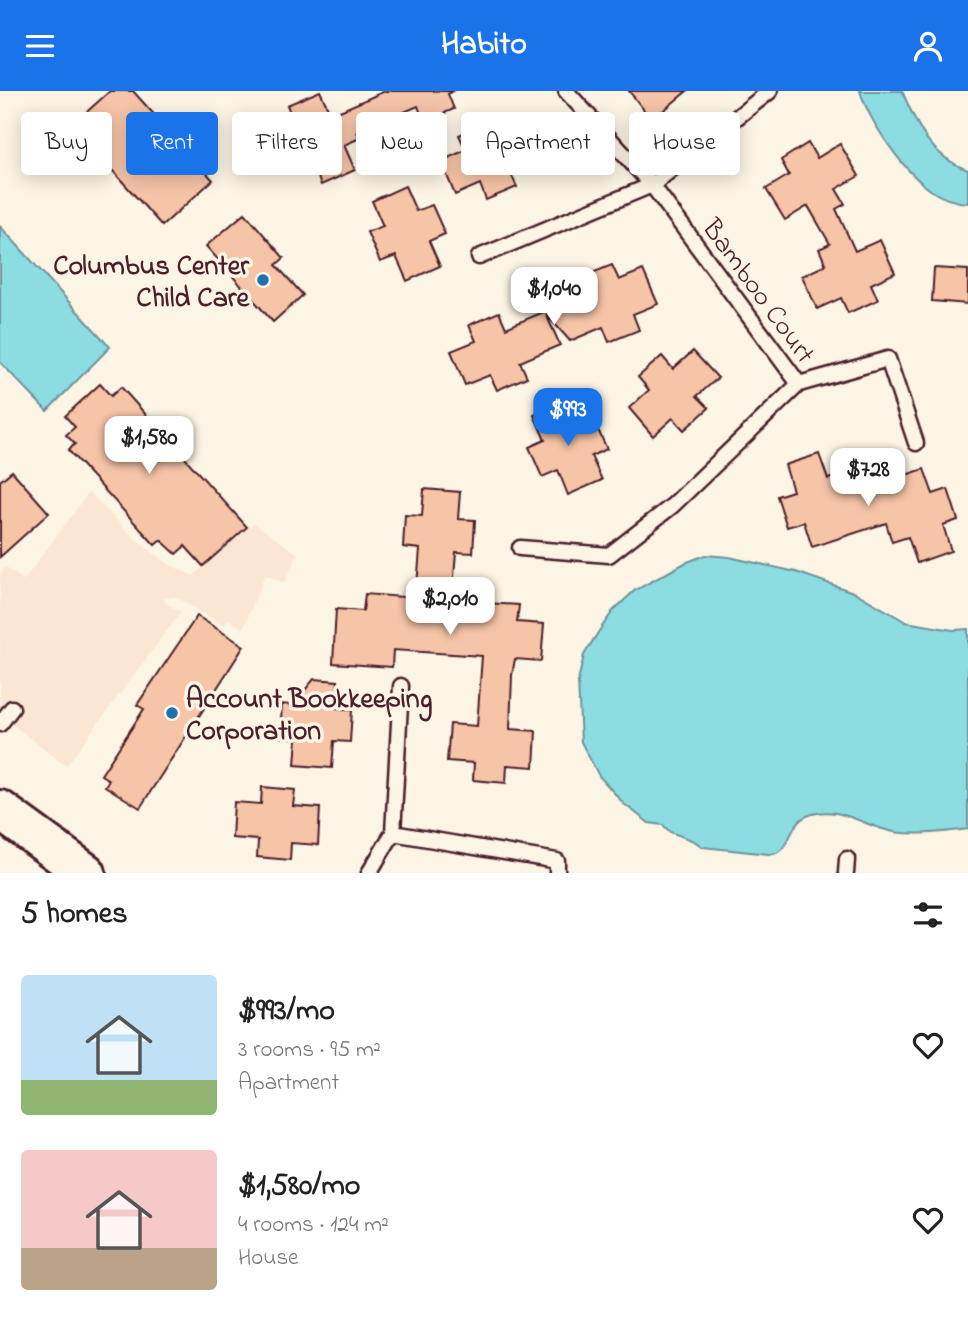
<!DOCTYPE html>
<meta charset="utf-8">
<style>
body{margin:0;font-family:"Indie Flower",sans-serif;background:#f6f6f6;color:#222;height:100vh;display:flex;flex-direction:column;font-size:26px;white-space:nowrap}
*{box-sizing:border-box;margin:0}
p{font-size:23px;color:#767676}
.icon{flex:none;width:38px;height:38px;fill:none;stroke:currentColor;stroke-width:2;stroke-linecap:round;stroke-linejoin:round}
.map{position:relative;height:782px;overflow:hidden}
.side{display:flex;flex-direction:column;background:#fff;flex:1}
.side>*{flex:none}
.banner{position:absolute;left:21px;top:21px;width:928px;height:63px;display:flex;gap:14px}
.price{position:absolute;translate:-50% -60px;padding:0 16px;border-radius:14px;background:#fff;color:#222;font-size:23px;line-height:46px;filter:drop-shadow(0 2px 4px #0008)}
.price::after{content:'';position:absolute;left:50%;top:42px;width:21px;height:16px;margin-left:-10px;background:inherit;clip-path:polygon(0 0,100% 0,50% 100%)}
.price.active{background:#1a73e8;color:#fff}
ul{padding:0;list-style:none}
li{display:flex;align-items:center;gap:21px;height:175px;padding:0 21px}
li span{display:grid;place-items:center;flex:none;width:196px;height:140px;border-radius:7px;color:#555}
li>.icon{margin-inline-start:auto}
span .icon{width:84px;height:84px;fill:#fffc;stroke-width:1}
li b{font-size:30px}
h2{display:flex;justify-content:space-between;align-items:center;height:84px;padding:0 21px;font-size:30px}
.chip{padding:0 24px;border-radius:7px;background:#fff;box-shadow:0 4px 18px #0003;font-size:24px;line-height:63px}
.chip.active{background:#1a73e8;color:#fff}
header{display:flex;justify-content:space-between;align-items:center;height:91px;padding:0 21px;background:#1a73e8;color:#fff;font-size:32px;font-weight:700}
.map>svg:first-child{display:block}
</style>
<header><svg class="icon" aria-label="menu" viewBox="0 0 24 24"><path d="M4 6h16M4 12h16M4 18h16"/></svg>Habito<svg class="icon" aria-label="person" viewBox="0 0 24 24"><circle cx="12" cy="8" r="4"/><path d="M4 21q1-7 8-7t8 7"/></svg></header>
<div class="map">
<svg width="968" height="782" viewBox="0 0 968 782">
<rect width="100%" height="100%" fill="#fcf5e5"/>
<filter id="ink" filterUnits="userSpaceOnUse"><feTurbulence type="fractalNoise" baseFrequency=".0143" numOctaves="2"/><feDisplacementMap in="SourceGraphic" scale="14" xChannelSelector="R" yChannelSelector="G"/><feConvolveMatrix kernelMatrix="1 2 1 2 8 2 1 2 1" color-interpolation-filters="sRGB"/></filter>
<g filter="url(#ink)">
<path fill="#fae6d2" d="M89,401L134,447L165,471L193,485L254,432L298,463L284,492L265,484L243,538L229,528L223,535L176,506L164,507V511L181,521L66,675L0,624V483L5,476L24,489Z"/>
<g fill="#8bdde2" stroke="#719199" stroke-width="2">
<path d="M860,0H902C917,35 930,65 968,79V112C955,111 943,108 932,100C904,81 870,32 860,0Z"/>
<path d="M0,135L110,256L47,320L0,271Z"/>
<path d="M705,464L729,466L796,481L856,502L906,531L953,539L968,538V738C945,741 908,746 886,739C859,732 835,713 807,725C790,732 792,753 777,762L769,763L703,756L694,750L670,741L663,734L649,732L624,713L599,685L581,651L578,590L584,564L599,540L613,520L634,500L685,472Z"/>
</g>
<g fill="#f6c4a7" stroke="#4a1f2b" stroke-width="2">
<path d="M110,0H133L213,89L162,135L72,34Z"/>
<path d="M320,0L331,24L385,0H453L448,3L454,18L424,31L418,15L357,41L360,47L344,54L355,79L321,94L311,69L295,75L282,45L297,39L287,14Z"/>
<path d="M629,0H687L652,29Z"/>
<path d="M489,31L496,47L520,36L535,70L510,81L517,96L486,109L480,93L455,104L441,70L466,59L459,44Z"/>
<path d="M808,52L817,67L840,53L859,85L836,98L845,113L836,118L855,160L880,149L895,182L871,193L878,209L848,222L841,207L817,218L802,185L826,174L819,158L830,153L808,115L785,129L766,98L789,84L781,69Z"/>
<path d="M405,95L416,120L432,114L445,143L429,150L440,175L407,190L396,165L380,171L367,141L383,135L372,110Z"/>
<path d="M245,122L284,167L276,174L303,204L273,231L206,155Z"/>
<path d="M612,174L619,189L643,179L658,213L633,223L639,239L609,251L603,236L570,250L546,223L560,254L520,271L527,286L497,299L490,284L465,294L451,260L476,250L469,234L499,221L506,237L588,202L582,186Z"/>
<path d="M934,177L968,179V213L932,210Z"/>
<path d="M693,260L718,287L697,305L709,317L684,339L673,327L653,345L629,317L649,299L638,286L662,265L673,278Z"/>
<path d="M100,293L111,305L121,296L247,436L203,475L185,455L176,463L161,449L155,454L68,359L75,353L66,344L75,336L65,325Z"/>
<path d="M567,310L578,335L593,328L607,358L591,365L602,389L568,404L558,379L542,386L529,356L545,349L534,324Z"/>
<path d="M819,363L828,388L844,383L850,402L924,378L933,403L948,398L958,429L943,434L951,460L917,472L908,446L892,451L886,432L812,456L804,431L787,436L777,405L793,400L785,374Z"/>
<path d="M12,380L49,422L0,466V390Z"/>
<path d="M424,398L460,401L458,428L475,429L473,462L456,461L452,510L519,514L517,531L544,533L541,570L515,568L512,584L510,638L536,640L534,676L507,674L506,692L473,689L474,672L447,670L450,633L477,635L482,565L393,559L392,576L333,572L336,518L363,520L365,503L416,507L420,458L403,456L405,424L422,425Z"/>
<path d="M197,525L244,555L140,717L105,695L109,689L101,684L144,618L137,614Z"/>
<path d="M314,588L338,590L336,617L352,619L350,651L334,650L332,677L295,674L297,647L280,646L282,613L299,615L300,605Z"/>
<path d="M262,696L295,699L293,715L320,717L318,754L291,752L290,769L257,766L258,749L232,747L234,711L261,713Z"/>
</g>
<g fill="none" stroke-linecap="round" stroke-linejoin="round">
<defs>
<g id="service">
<path d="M479,166L652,94L770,0"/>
<path d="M799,293L888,268L916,352"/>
<path d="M520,457L609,464L672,415L799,293L652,94L566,0"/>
<path d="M0,633L12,617"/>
<path d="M393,742L401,595"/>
<path d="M369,782L393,742L557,770V782"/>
<path d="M846,782L847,768"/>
</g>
<path id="secondary" d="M0,719L86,782"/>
</defs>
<use href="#service" stroke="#4a1f2b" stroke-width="19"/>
<use href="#secondary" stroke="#4a1f2b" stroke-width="44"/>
<use href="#service" stroke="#fcf5e5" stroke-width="14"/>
<use href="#secondary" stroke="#fcf5e5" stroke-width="38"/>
</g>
</g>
<g fill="#1f6fb2" stroke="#fcf5e5" stroke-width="2.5">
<circle cx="263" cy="189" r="7"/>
<circle cx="172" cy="622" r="7"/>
</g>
<g text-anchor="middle" stroke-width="7" stroke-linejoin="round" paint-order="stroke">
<g font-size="28" font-weight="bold" fill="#4a1f2b" stroke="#fcf5e5" text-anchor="end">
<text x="249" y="183">Columbus Center<tspan x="249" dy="32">Child Care</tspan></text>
<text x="186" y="616" text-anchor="start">Account Bookkeeping<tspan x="186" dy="32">Corporation</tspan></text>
</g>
<g font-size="28" fill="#4a1f2b" stroke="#fcf5e5">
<text transform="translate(760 199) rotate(54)" y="10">Bamboo Court</text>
</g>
</g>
</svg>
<b class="price" style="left:554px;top:236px">$1,040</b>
<b class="price active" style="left:568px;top:357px">$993</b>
<b class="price" style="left:149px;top:385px">$1,580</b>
<b class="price" style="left:868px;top:417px">$728</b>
<b class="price" style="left:450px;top:546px">$2,010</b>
<div class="banner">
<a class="chip">Buy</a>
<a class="chip active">Rent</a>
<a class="chip">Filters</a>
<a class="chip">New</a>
<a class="chip">Apartment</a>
<a class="chip">House</a>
</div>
</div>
<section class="side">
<h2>5 homes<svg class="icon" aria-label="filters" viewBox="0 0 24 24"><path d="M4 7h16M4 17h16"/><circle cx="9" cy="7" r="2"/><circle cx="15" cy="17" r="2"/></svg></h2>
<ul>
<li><span style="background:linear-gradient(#bfe0f5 75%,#8fb573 0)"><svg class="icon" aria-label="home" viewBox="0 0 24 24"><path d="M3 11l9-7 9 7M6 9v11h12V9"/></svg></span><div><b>$993/mo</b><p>3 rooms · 95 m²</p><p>Apartment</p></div><svg class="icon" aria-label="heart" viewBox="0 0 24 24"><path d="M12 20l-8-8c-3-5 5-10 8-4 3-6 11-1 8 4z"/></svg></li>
<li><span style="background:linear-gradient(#f6c9c9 70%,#b9a48a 0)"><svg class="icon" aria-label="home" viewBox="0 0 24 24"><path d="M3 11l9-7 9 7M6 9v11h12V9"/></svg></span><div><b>$1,580/mo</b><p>4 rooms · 124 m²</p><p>House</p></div><svg class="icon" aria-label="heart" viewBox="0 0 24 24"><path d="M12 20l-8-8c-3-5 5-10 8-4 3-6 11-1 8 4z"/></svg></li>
</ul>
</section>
